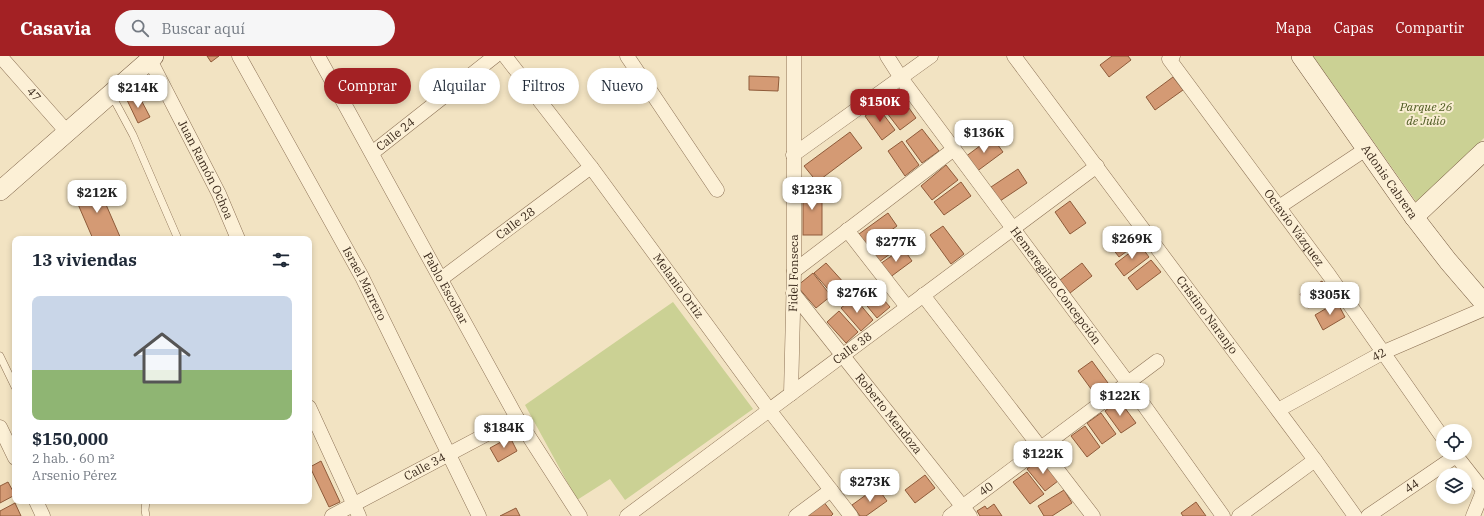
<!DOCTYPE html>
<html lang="es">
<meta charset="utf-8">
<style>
body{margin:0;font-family:"IBM Plex Serif",serif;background:#f6f6f7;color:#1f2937;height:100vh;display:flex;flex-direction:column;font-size:15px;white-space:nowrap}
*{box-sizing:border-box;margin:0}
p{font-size:13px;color:#747a83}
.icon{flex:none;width:22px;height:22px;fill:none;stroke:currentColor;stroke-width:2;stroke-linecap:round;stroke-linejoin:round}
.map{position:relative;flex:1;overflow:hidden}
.sheet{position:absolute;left:12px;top:180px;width:300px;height:268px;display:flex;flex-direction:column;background:#fff;border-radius:8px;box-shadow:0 2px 6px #0003}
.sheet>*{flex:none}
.banner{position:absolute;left:324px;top:12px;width:380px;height:36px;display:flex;gap:8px}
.buttons{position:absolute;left:1436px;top:368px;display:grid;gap:8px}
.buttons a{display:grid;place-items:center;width:36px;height:36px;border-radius:50%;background:#fff;box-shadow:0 2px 6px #0003;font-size:20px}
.price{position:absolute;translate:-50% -34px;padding:0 9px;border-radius:8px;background:#fff;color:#222;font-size:13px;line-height:26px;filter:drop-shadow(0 1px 2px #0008)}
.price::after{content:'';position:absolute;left:50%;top:24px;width:12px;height:9px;margin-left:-6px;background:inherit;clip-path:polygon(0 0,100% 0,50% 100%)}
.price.on{background:#a32124;color:#fff}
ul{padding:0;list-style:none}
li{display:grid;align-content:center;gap:8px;height:212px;padding:0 20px}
li span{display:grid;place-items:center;height:124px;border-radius:8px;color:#555}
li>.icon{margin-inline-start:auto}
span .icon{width:72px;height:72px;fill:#fffc;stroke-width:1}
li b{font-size:17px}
h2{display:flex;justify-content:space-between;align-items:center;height:48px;padding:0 20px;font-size:17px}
.chip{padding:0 14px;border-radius:18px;background:#fff;box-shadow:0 2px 6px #0003;font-size:14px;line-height:36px}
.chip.on{background:#a32124;color:#fff}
header{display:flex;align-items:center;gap:24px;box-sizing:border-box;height:56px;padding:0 20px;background:#a32124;color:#fff}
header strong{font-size:19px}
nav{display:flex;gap:22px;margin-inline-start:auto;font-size:14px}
.search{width:280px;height:36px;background:#f6f6f7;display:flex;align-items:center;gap:10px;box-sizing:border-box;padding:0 14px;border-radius:22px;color:#747a83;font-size:15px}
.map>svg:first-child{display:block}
</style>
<header>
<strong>Casavia</strong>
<div class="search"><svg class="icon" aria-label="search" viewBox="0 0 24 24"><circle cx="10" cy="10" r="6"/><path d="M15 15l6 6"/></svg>Buscar aquí</div>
<nav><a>Mapa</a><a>Capas</a><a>Compartir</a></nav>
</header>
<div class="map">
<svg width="1484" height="460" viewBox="0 0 1484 460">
<rect width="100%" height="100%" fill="#f2e3c2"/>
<g fill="#cbd194">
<path d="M1313,0H1484V82L1417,147Z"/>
<path d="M673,246L753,353L625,444L610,423L577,444L525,349Z"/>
</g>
<g fill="#d49a74" stroke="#8f5b3a">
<path d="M207,0H219L211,6Z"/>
<path d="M1112,0H1128L1131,4L1109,21L1100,9Z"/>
<path d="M749,20L779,21L778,35L749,34Z"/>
<path d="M1173,21L1183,34L1155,54L1146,41Z"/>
<path d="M897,35L916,62L900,74L880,48Z"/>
<path d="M138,38L150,61L138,67L127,44Z"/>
<path d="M878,51L895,74L882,84L865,60Z"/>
<path d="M922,73L939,95L922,107L906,85Z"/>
<path d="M850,76L862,92L817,126L804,110Z"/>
<path d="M992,81L1003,96L976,116L965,101Z"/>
<path d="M902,85L919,109L905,120L888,95Z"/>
<path d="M946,109L958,124L932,144L921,130Z"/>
<path d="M1018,113L1027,127L1000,145L991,131Z"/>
<path d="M961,126L971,140L944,159L934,146Z"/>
<path d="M97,128L121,183H93L74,139Z"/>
<rect x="803" y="131" width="19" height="48"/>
<path d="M1070,145L1086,167L1070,178L1055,156Z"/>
<path d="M888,157L897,170L868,191L859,178Z"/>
<path d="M943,170L964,198L951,208L930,179Z"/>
<path d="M1128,174L1138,187L1119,201L1109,188Z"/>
<path d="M896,175L905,187L879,206L870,194Z"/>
<path d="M1140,189L1149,201L1124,220L1115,208Z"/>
<path d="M903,192L912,205L889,222L880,208Z"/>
<path d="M1151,204L1161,216L1137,234L1128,222Z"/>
<path d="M826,207L845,228L833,239L814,217Z"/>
<path d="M1082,207L1092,220L1070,237L1060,224Z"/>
<path d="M813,217L831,240L816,252L797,230Z"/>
<path d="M1322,225L1330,238L1308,252L1300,238Z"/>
<path d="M870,228L890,251L877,262L858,239Z"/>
<path d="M854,241L873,264L861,275L841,252Z"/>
<path d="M1337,246L1345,261L1323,274L1315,259Z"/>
<path d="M839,255L858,276L846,287L827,266Z"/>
<path d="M1092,305L1108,327L1094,337L1078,315Z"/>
<path d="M1119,344L1136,367L1121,377L1105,355Z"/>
<path d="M1101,357L1116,378L1102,388L1087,367Z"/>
<path d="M1085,370L1100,391L1087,401L1071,380Z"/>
<path d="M510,381L517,395L498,406L490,392Z"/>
<path d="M1041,402L1058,425L1045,435L1027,413Z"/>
<path d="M321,405L340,446L329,451L310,411Z"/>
<path d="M1027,416L1044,438L1030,448L1013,426Z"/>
<path d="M925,419L935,432L915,447L905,434Z"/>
<path d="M8,426L15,439L0,447V430Z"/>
<path d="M877,431L887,445L866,460H860L852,449Z"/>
<path d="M1064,434L1072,447L1052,460H1044L1038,450Z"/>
<path d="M823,445L833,458L831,460H803Z"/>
<path d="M1196,446L1206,460H1183L1181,457Z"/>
<path d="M15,447L21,460H0V455Z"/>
<path d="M994,448L1002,460H980L977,455L985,450L987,453Z"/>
<path d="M516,452L520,460H500Z"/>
</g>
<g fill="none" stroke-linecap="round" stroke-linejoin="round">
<defs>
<g id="lane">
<path d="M111,38L133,79L178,183"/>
<path d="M0,300L15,331"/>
<path d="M146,445L145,454L146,460"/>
</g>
<g id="street">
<path id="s1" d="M0,0L67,76"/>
<path id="s2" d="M239,0L362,221L479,460"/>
<path id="s3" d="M318,0L517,362L580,460"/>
<path id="s4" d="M505,0L591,111L770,355L851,460"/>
<path d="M627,0L717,134"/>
<path id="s5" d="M887,0L901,22L1128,327L1223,460"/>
<path id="s6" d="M1014,0L1315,404L1355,460"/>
<path id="s7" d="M1173,0L1169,3L1329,219L1443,382"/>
<path id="s8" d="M150,4L219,138L238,183"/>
<path id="s9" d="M372,97L495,0"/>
<path d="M793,99L931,0"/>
<path d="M1279,151L1366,93"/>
<path d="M847,174L907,251"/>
<path d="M794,215L954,93"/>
<path id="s10" d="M441,223L591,111"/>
<path id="s11" d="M793,237L970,460"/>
<path d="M923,239L1093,460"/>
<path id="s12" d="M791,338L794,215V0"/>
<path d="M309,351L359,460"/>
<path id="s13" d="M1278,354L1384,296L1484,253"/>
<path d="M0,371L15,402"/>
<path d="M1454,397L1483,434"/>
<path d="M36,445L43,460"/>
<path id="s14" d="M332,460L517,362"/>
<path id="s15" d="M627,460L1097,110"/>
<path d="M796,460L831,434"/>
<path id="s16" d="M950,460L1157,305"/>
<path d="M1239,460L1315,404"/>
<path id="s17" d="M1368,460L1456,400"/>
<path d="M1473,460L1484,433"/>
</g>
<g id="secondary">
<path id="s18" d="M1301,0L1414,161L1448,205L1484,247"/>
<path d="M0,135L154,0"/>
<path d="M1414,161L1484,95"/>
</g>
</defs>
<use href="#lane" stroke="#8e7357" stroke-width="8"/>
<use href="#street" stroke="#8e7357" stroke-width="15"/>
<use href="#secondary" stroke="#70543a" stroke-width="20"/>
<use href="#lane" stroke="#fcf0d6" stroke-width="7"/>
<use href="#street" stroke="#fcf0d6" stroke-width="14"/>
<use href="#secondary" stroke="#fcf0d6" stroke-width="19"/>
</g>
<g text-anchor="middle" stroke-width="4" stroke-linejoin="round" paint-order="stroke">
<g font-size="12" fill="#3c2b1d" stroke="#f9edd2">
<text dy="4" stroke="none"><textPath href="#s1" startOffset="51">47</textPath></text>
<text dy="4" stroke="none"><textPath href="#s9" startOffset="30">Calle 24</textPath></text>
<text dy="4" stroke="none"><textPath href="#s8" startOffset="123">Juan Ramón Ochoa</textPath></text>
<text dy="4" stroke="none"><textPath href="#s18" startOffset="154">Adonis Cabrera</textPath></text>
<text dy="4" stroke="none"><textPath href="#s10" startOffset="93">Calle 28</textPath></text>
<text dy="4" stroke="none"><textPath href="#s7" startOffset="215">Octavio Vázquez</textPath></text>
<text dy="4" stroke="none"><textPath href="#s12" startOffset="121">Fidel Fonseca</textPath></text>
<text dy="4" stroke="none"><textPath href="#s2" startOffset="260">Israel Marrero</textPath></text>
<text dy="4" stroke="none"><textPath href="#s4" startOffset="288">Melanio Ortiz</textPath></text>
<text dy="4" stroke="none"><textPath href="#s5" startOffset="285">Hemeregildo Concepción</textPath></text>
<text dy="4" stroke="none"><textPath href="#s3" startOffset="265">Pablo Escobar</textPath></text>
<text dy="4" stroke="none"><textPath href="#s6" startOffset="323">Cristino Naranjo</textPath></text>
<text dy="4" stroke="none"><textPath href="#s15" startOffset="281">Calle 38</textPath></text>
<text dy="4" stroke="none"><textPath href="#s13" startOffset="115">42</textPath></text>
<text dy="4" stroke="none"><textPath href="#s11" startOffset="154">Roberto Mendoza</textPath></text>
<text dy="4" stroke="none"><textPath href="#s14" startOffset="105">Calle 34</textPath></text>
<text dy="4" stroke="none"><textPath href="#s17" startOffset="53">44</textPath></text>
<text dy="4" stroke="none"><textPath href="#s16" startOffset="45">40</textPath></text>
</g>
<g font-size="12" font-style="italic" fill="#4d5a21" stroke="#f9edd2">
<text x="1426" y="55">Parque 26<tspan x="1426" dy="14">de Julio</tspan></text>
</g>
</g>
</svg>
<div class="buttons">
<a><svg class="icon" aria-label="locate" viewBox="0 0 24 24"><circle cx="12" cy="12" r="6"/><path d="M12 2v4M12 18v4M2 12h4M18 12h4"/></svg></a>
<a><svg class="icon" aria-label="layers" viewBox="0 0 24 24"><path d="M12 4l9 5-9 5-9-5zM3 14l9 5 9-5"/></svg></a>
</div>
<b class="price" style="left:138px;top:53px">$214K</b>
<b class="price on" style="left:880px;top:67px">$150K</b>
<b class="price" style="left:984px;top:98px">$136K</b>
<b class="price" style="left:812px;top:155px">$123K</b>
<b class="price" style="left:97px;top:158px">$212K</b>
<b class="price" style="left:1132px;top:204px">$269K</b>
<b class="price" style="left:896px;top:207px">$277K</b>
<b class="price" style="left:857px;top:258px">$276K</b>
<b class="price" style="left:1330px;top:260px">$305K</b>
<b class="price" style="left:1120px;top:361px">$122K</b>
<b class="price" style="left:504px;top:393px">$184K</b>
<b class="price" style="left:1043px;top:419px">$122K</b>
<b class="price" style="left:870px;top:447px">$273K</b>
<div class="banner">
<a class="chip on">Comprar</a>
<a class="chip">Alquilar</a>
<a class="chip">Filtros</a>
<a class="chip">Nuevo</a>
</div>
<section class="sheet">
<h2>13 viviendas<svg class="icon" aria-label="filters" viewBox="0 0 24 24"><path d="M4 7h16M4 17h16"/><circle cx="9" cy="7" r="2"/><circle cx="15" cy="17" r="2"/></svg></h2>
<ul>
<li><span style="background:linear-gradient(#c9d6e8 60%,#8fb573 0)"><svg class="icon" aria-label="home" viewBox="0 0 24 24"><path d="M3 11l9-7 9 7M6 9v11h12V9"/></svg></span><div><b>$150,000</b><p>2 hab. · 60 m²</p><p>Arsenio Pérez</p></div></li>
</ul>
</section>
</div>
